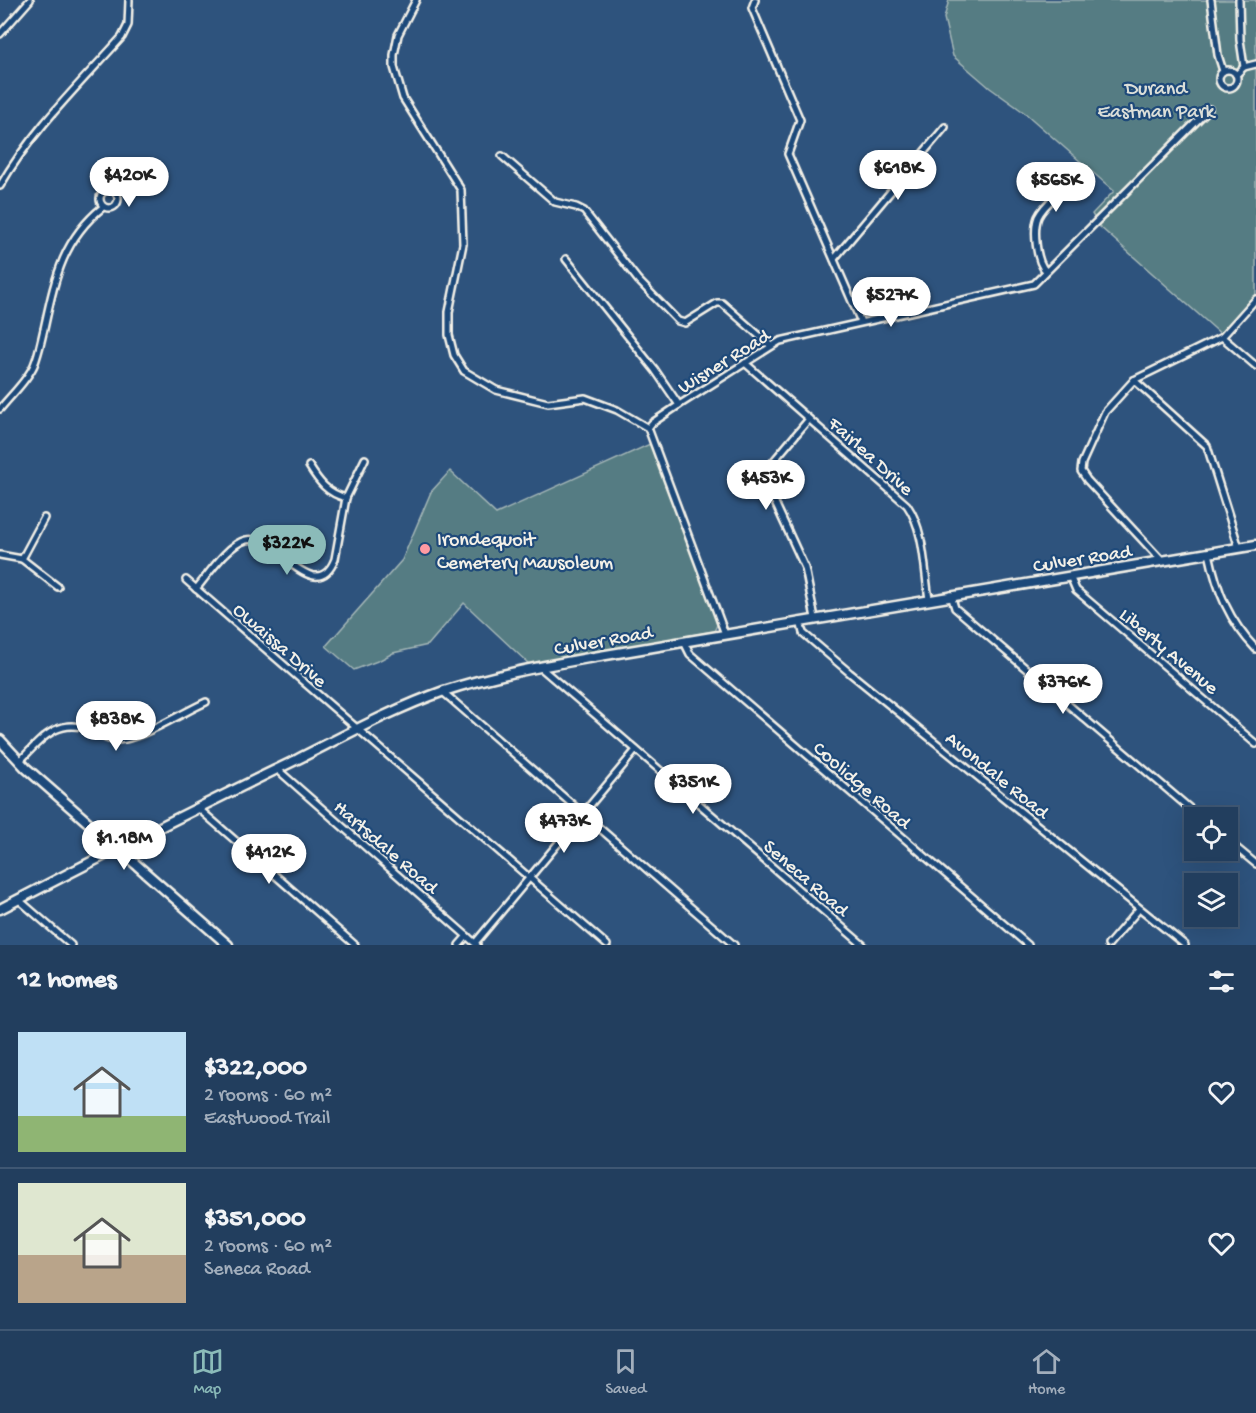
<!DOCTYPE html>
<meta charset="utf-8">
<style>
body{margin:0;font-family:"Gochi Hand",sans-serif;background:#2e4967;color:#f1f3f6;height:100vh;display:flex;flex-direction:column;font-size:22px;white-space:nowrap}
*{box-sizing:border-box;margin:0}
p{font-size:20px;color:#a2aebc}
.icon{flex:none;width:33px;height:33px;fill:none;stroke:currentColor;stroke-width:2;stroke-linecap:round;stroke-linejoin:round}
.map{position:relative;height:945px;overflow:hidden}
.drawer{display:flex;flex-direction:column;background:#223e5e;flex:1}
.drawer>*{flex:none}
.buttons{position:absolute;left:1184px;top:807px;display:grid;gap:12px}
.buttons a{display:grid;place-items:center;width:54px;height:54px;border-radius:0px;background:#223e5e;box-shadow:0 6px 24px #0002,0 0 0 2px #3f5773;font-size:30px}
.price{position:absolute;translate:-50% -51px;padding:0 14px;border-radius:21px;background:#fff;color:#222;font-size:20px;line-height:39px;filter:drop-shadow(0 2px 3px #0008)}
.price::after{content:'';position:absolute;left:50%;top:36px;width:18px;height:14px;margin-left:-9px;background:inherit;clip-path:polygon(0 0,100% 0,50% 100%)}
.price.active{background:#8bbbb9;color:#111}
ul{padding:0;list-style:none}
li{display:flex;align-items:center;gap:18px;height:150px;padding:0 18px}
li+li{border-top:2px solid #3f5773}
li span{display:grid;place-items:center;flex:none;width:168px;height:120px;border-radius:0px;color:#555}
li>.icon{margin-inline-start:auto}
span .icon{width:72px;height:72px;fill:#fffc;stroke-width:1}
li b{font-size:26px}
h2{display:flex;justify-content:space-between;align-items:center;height:72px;padding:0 18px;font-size:26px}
.dock{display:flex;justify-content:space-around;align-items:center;height:84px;border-top:2px solid #3f5773;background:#223e5e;font-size:16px;color:#a2aebc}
.dock a{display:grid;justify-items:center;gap:3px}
.dock .active{color:#8bbbb9}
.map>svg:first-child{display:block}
</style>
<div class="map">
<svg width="1256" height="945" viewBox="0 0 1256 945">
<rect width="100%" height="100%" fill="#2e537d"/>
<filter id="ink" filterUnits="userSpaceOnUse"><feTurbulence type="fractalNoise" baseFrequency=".0167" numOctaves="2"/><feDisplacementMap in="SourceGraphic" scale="12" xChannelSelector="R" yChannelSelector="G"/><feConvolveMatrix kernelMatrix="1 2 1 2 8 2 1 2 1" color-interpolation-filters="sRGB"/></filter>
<g filter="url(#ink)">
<g fill="#547c83" stroke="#a4b6b6" stroke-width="1.5">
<path d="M949,0H1256V299L1223,336L1099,226L1092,214L1114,191L1025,113L990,88L953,56L944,18Z"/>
<path d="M650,444L716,620L717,625L714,631L529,664L464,603L428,645L393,653L380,660L354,670L326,646L402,560L431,492L450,471L496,514Z"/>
</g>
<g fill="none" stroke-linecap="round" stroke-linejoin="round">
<defs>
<g id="minor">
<path d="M416,0L398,35L394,55V67L403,98L461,190L463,244L449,312V335L454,355L464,371L496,390L548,403L585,398L617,410L648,428L725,634"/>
<path d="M755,0L752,8L800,120L788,154L861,322"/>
<path d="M1211,0L1218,55L1223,71"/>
<path d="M1239,0L1240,40L1244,67"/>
<path d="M0,34L30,0"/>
<circle cx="1228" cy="79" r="9"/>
<path d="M1236,75L1244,67L1256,64"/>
<path d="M502,156L555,202L576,207L584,211L638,280L678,321L685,323L717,303H722L771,346"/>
<path d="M0,186C32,130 80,84 122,37L128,25L129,0"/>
<circle cx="109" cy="199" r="9"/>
<path d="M566,259L655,370L679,405"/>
<path d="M834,259L945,127"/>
<path d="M1046,271C1036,262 1033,230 1038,217C1043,206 1055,197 1063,189"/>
<path d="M1222,337L1256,366"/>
<path d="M745,363L907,505C925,531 924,569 929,599"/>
<path d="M1134,380L1207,446L1239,548"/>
<path d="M0,409C11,395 27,381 34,365C39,353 41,341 44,329C55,279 62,240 103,207"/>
<path d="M809,419L772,463L767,480L771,494L805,568L815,618"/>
<path d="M648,428L652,423L679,405L780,341L1034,284L1209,109"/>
<path d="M309,466C319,482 327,493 346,498"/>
<path d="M1209,553C1217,591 1229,621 1256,649"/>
<path d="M0,555L22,559L58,587"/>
<path d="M22,559L44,518"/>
<path d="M1162,561L1087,480L1081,471L1082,463L1105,412L1134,380L1222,337L1256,299"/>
<path d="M1070,576L1076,590L1256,744"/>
<path d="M186,580L607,945"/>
<path d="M196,589C208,575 228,544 246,540C274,533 315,609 335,559L346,498L365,459"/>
<path d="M951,595L955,608L1201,818"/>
<path d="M800,621L803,633L850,673L1185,945"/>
<path d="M684,642L690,654L1028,945"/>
<path d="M540,667L863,945"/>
<path d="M443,692L734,945"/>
<path d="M19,762C41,739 60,714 94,732C105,738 113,742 125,739C147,735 184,712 206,702"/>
<path d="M277,769L477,945"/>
<path d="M198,808L355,945"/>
<path d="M1227,840L1256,864"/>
<path d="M18,899L71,945"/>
<path d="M475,943L636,750"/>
<path d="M459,945L467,936"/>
<path d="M1108,945L1139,909"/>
</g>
<g id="secondary">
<path d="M0,740L26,768L228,945"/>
<path d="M0,909C98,858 196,808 296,760C344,736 393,709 444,691C492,675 544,666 594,657L1256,545"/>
</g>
</defs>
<use href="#minor" stroke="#f4f1e8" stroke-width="10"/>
<use href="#secondary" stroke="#f4f1e8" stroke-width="13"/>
<use href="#minor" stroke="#1f4a7a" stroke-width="5"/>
<use href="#secondary" stroke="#1f4a7a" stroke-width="8"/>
</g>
</g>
<circle fill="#ff9aa2" stroke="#1f4a7a" stroke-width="2" cx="425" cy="549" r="6"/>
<g text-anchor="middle" stroke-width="4.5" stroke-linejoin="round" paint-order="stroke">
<g font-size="20" fill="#dcdfd9" stroke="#1f4a7a">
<text x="1156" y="94">Durand<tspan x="1156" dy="23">Eastman Park</tspan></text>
</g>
<g font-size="20" fill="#f4f1e8" stroke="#1f4a7a">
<text transform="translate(723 360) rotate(-32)" y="7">Wisner Road</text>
<text transform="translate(872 455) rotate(42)" y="7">Fairlea Drive</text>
<text transform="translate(1082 557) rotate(-9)" y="7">Culver Road</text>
<text transform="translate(603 639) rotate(-10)" y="7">Culver Road</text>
<text transform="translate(281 644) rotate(41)" y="7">Owaissa Drive</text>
<text transform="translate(1170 650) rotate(40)" y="7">Liberty Avenue</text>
<text transform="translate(998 774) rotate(39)" y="7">Avondale Road</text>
<text transform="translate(863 784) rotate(41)" y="7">Coolidge Road</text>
<text transform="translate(387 846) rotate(41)" y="7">Hartsdale Road</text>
<text transform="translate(807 877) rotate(41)" y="7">Seneca Road</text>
</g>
<g font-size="20" fill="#f4f1e8" stroke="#1f4a7a" text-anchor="start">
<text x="437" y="545">Irondequoit<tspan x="437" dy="23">Cemetery Mausoleum</tspan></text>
</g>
</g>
</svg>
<div class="buttons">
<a><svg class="icon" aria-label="locate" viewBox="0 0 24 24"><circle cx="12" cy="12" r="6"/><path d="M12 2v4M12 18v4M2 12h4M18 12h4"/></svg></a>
<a><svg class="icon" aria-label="layers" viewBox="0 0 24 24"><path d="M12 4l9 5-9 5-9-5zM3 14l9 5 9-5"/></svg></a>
</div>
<b class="price" style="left:898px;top:201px">$618K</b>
<b class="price" style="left:129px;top:208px">$420K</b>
<b class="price" style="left:1056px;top:213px">$565K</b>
<b class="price" style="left:891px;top:328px">$527K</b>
<b class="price" style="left:766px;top:511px">$453K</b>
<b class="price active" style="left:287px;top:576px">$322K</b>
<b class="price" style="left:1063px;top:715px">$376K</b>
<b class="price" style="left:116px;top:752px">$838K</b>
<b class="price" style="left:693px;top:815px">$351K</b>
<b class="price" style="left:564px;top:854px">$473K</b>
<b class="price" style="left:124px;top:871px">$1.18M</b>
<b class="price" style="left:269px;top:885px">$412K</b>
</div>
<section class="drawer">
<h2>12 homes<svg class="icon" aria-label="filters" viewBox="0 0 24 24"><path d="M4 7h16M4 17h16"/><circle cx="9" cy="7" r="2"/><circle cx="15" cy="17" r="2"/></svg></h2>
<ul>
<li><span style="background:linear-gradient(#bfe0f5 70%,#8fb573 0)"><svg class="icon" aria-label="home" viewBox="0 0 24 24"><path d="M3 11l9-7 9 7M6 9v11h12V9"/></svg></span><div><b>$322,000</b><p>2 rooms · 60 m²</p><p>Eastwood Trail</p></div><svg class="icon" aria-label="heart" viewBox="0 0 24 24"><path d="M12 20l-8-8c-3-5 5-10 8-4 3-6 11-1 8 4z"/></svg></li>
<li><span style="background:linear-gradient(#dfe7d0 60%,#b9a48a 0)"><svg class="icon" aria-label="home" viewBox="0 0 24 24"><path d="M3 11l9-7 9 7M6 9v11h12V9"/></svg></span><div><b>$351,000</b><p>2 rooms · 60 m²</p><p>Seneca Road</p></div><svg class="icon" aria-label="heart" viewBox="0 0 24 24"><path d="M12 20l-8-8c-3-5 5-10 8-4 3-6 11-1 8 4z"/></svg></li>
</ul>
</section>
<nav class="dock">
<a class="active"><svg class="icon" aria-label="map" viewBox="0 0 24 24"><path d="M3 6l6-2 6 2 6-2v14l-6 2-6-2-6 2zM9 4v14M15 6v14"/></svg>Map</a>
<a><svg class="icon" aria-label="saved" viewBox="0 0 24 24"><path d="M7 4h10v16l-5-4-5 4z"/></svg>Saved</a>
<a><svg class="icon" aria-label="home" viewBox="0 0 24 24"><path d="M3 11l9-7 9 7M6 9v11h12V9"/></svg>Home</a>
</nav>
